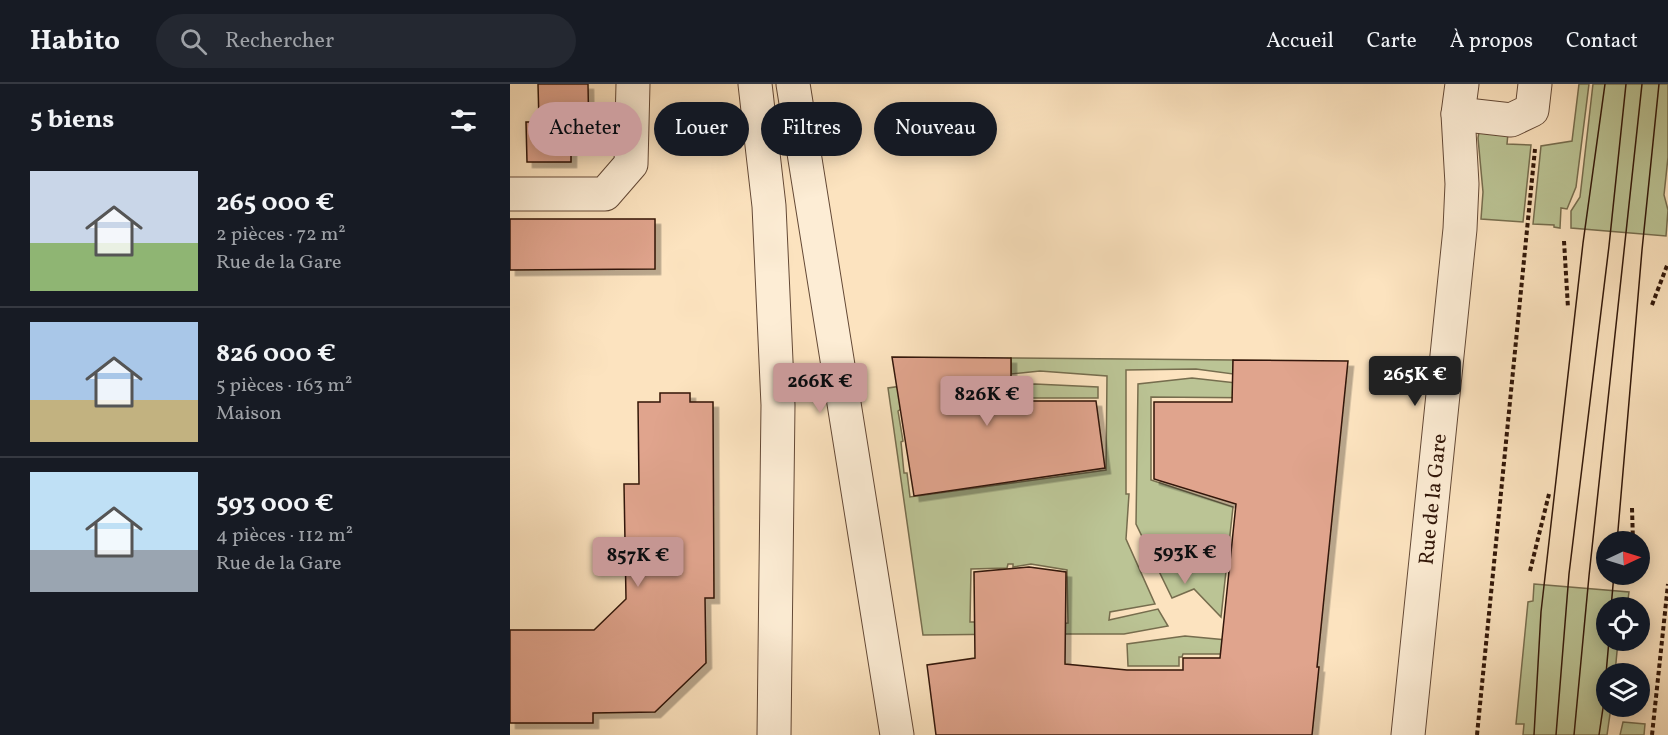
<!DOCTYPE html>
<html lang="fr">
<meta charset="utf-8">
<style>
body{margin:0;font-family:Vollkorn,serif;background:#242831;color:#f1f3f6;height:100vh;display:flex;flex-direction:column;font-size:22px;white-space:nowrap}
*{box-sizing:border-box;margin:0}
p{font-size:20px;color:#9ea1a6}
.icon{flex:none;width:33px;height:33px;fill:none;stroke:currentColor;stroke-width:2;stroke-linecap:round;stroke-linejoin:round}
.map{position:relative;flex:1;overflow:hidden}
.sheet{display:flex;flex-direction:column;background:#171b24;width:510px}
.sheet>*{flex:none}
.top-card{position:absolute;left:18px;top:18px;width:570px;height:54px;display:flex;gap:12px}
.needle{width:39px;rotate:86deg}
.fabs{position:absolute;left:1086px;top:447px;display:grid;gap:12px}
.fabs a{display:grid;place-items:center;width:54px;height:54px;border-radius:50%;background:#171b24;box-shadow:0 3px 15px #0003;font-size:30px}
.price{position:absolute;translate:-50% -51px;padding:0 14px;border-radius:6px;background:#c59692;color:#111;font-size:20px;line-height:39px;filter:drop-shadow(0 2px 3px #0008)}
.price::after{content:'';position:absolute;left:50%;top:36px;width:18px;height:14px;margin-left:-9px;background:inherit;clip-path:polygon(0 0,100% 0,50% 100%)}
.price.current{background:#222;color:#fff}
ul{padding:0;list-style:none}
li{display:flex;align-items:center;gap:18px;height:150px;padding:0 30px}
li+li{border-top:2px solid #363941}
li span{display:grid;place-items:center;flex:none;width:168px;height:120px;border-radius:0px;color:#555}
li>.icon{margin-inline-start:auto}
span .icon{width:72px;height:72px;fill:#fffc;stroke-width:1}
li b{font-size:26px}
h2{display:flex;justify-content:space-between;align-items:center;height:72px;padding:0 30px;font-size:26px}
.pill{padding:0 21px;border-radius:27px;background:#171b24;box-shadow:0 3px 15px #0003;font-size:21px;line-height:54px}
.pill.current{background:#c59692;color:#111}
header{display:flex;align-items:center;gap:36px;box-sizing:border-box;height:84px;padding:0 30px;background:#171b24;border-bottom:2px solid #363941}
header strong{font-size:28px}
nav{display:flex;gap:33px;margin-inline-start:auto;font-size:21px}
.search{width:420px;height:54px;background:#242831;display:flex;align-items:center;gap:15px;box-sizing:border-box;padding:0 21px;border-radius:33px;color:#9ea1a6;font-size:22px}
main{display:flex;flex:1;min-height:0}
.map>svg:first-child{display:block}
</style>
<header>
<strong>Habito</strong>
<div class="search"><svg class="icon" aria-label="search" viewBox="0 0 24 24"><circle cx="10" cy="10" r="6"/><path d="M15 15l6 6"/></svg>Rechercher</div>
<nav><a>Accueil</a><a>Carte</a><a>À propos</a><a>Contact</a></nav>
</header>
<main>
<section class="sheet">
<h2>5 biens<svg class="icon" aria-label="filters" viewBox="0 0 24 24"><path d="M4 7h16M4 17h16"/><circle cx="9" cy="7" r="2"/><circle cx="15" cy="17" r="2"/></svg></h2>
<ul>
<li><span style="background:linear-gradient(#c9d6e8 60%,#8fb573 0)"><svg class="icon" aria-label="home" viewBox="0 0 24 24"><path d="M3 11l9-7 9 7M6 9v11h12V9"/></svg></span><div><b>265 000 €</b><p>2 pièces · 72 m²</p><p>Rue de la Gare</p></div></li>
<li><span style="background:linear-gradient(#a9c7e8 65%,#c2b280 0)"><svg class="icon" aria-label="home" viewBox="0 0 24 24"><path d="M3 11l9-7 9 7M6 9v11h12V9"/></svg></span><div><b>826 000 €</b><p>5 pièces · 163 m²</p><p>Maison</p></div></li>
<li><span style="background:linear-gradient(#bfe0f5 65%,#9aa5b1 0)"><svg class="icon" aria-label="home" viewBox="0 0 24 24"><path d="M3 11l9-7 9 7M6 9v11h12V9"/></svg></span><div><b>593 000 €</b><p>4 pièces · 112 m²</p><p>Rue de la Gare</p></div></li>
</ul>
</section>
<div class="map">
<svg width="1158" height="651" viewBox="0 0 1158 651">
<defs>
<filter id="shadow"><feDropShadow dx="5.5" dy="5.5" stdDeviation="0" flood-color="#0004"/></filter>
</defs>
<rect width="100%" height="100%" fill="#fce3bf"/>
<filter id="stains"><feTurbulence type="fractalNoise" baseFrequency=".00333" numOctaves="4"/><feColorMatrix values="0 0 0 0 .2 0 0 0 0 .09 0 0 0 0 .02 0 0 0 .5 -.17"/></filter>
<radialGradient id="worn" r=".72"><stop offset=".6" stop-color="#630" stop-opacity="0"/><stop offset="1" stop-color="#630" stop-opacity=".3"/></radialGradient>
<g fill="#bbc495" stroke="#766d4e" stroke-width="1.5">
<path d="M1069,0H1079L1066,103L1057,125L1051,124L1050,144L1044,143V141L1023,140L1031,62L1062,57Z"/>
<path d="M1083,0H1158V73L1154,111L1158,126L1156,152L1061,144V127L1070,113Z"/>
<path d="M969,48L998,49L997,60L1021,61L1013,138L971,135L973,108L968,54Z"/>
<path d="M501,274L723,276V290L686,285L616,286V410H619L616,455L645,520L600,528L599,536L648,525L658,542L614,550H529V540L558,539L557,486L521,480L503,483V480H498L497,484L461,485L460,538H516L515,550L413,551L378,304L406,300L391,325L388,327L393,357L391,358L394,389H397L400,413L596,386L597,292L530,287L501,290Z"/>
<path d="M682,294L771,304L772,314L641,313V396L723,423L711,533L684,505L662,514L626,440L628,300Z"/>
<path d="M525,300L588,303V314H521L520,304L479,308L476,301Z"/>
<path d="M1024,500L1119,508L1117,523L1096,524V556L1108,557L1105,589L1096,590V622L1101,623L1097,651H1013L1014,640H1006L1018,518L1023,517Z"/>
<path d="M675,552L717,556L724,570H673L672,573H669V582H618L617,560Z"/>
<path d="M1113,638L1135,640L1134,651H1110Z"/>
</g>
<g fill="#e0a48d" stroke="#311608" stroke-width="1.5" filter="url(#shadow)">
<path d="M28,0H78L79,55H61V78H17L16,38H29Z"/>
<path d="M0,135H145V185L0,186Z"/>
<path d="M382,273L501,274V317H586L595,384L404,412Z"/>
<path d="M723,276L838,277L807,583H809L802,651H426L417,581L465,574L464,488L519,483L556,488L555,580L617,586H673V574H710L726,420L644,395V318H722Z"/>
<path d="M150,309H180V318H203L204,514H195L196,579L145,628L83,629V639H0V546H84L116,515L114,400H129L128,318H150Z"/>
</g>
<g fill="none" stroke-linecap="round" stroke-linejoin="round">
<defs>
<g id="minor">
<path d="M245,0L259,122L268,321L264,651"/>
<path d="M283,0L387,651"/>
<path d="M948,30L1001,36L1022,26L1025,0"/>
<path d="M0,110H95L121,80L123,0"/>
<path id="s1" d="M898,651L950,145L952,100L948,30L952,0"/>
</g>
</defs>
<use href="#minor" stroke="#644936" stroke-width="35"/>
<g stroke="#311608" stroke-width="4" stroke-dasharray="4.5 3" stroke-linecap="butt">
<path d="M1054,157L1058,224"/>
<path d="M1142,221L1158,179"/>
<path d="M1122,424L1123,458"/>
<path d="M1020,487L1039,410"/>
<path d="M1124,490V496"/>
<path d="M967,651L1025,65"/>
<path d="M1142,651L1158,500"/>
</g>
<use href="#minor" stroke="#fdedd5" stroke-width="33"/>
<g stroke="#311608" stroke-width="1.5">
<path d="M1107,458L1132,166L1149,0"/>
<path d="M1101,524L1104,490"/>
<path d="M1024,651L1031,528L1073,159L1095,0"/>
<path d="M1046,651L1059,490L1099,162L1116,0"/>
<path d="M1064,651L1079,492L1132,0"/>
<path d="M1089,651L1093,624L1099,556"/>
</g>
</g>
<g text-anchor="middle" stroke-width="4.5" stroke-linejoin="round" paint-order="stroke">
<g font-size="21" fill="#311608" stroke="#fdedd5">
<text dy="7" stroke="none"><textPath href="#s1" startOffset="237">Rue de la Gare</textPath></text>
</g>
</g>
<rect width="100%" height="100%" filter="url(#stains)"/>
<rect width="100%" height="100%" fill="url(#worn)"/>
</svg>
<div class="fabs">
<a><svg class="needle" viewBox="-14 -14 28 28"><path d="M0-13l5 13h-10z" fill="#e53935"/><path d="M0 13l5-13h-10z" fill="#9ea1a6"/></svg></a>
<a><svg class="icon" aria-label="locate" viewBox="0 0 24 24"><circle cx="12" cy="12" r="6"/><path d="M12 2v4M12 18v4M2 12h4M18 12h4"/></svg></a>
<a><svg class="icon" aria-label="layers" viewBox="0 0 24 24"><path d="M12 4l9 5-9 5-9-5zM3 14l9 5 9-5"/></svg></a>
</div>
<b class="price current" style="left:905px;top:323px">265K €</b>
<b class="price" style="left:310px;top:330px">266K €</b>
<b class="price" style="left:477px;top:343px">826K €</b>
<b class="price" style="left:675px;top:501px">593K €</b>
<b class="price" style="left:128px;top:504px">857K €</b>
<div class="top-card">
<a class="pill current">Acheter</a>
<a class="pill">Louer</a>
<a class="pill">Filtres</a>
<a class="pill">Nouveau</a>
</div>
</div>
</main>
